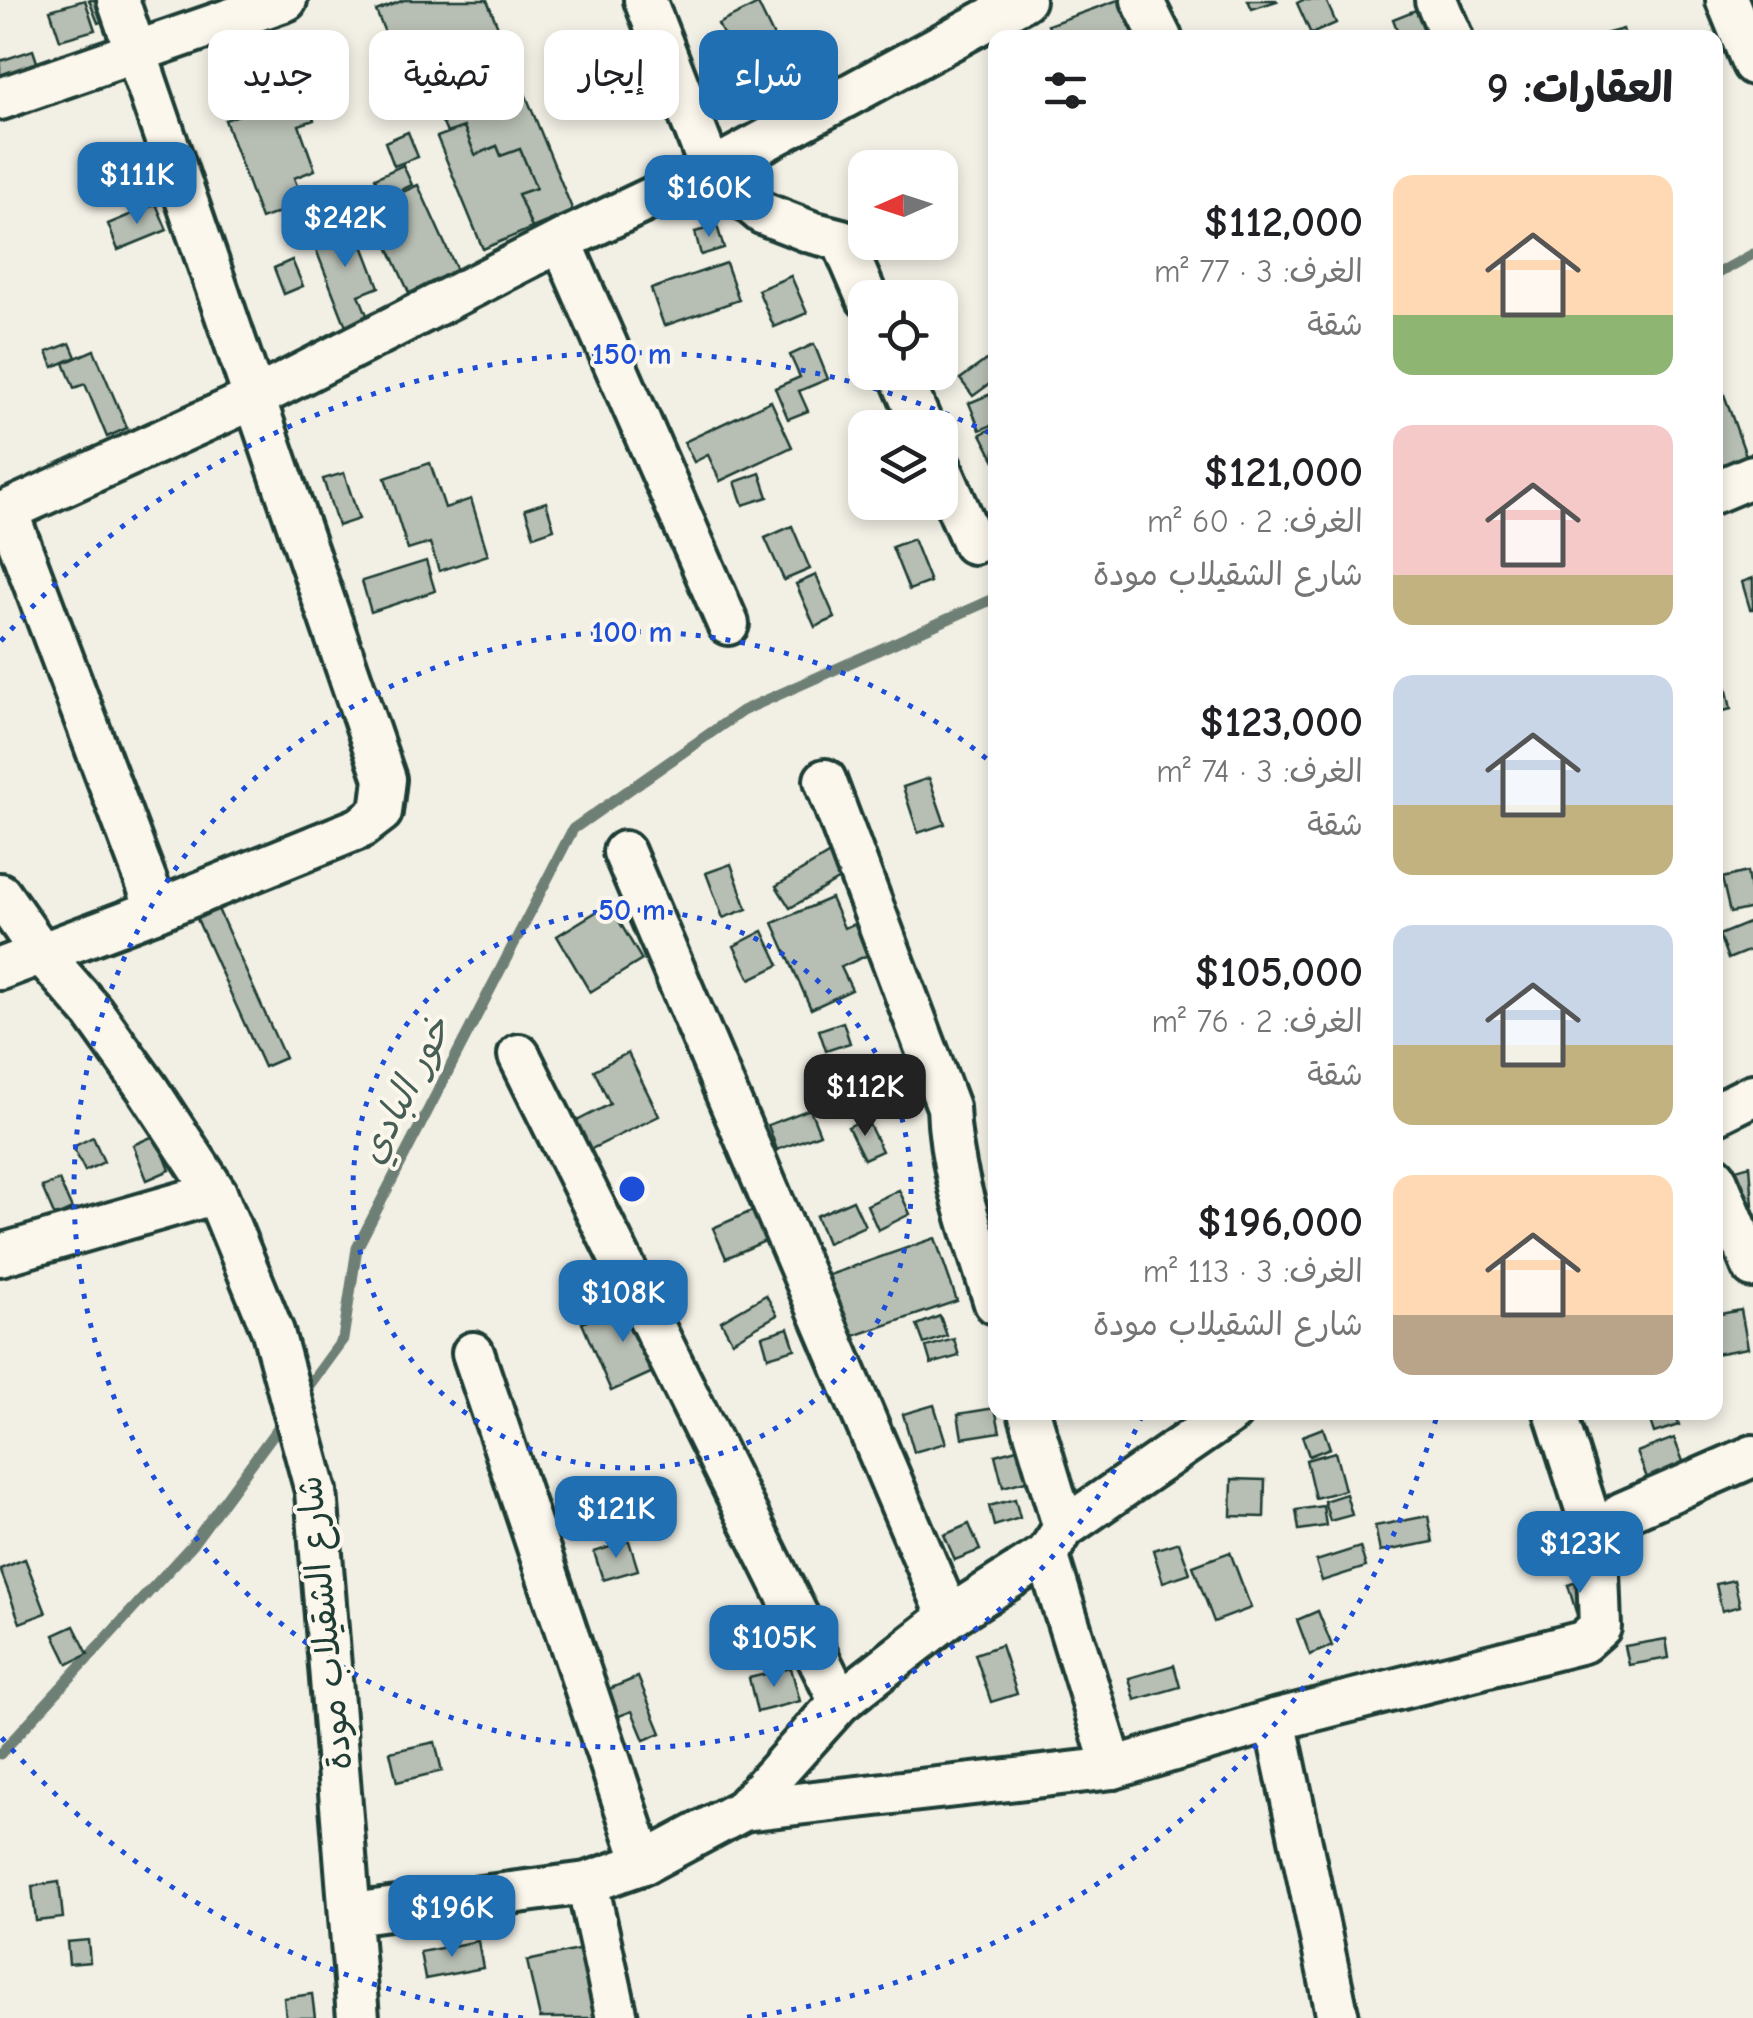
<!DOCTYPE html>
<html lang="ar">
<meta charset="utf-8">
<style>
body{margin:0;font-family:"Comic Neue","Playpen Sans Arabic",sans-serif;background:#f6f6f6;color:#202124;direction:rtl;height:100vh;display:flex;flex-direction:column;font-size:38px;white-space:nowrap}
*{box-sizing:border-box;margin:0}
p{font-size:32px;color:#757577}
.icon{flex:none;width:55px;height:55px;fill:none;stroke:currentColor;stroke-width:2;stroke-linecap:round;stroke-linejoin:round}
.map{position:relative;flex:1;overflow:hidden;direction:ltr}
.sheet{position:absolute;left:988px;top:30px;width:735px;height:1390px;display:flex;flex-direction:column;background:#fff;border-radius:20px;box-shadow:0 5px 15px #0003;direction:rtl}
.sheet>*{flex:none}
.guide{position:absolute;left:30px;top:30px;width:808px;height:90px;direction:rtl;display:flex;gap:20px}
.needle{width:65px;rotate:267deg}
.tools{position:absolute;left:848px;top:150px;display:grid;gap:20px}
.tools a{display:grid;place-items:center;width:110px;height:110px;border-radius:20px;background:#fff;box-shadow:0 5px 15px #0003;font-size:50px}
.price{position:absolute;translate:-50% -85px;padding:0 22px;border-radius:20px;background:#1f6fb2;color:#fff;font-size:32px;line-height:65px;filter:drop-shadow(0 2px 5px #0008)}
.price::after{content:'';position:absolute;left:50%;top:60px;width:30px;height:22px;margin-left:-15px;background:inherit;clip-path:polygon(0 0,100% 0,50% 100%)}
.price.selected{background:#222;color:#fff}
ul{padding:0;list-style:none}
li{display:flex;align-items:center;gap:30px;height:250px;padding:0 50px}
li span{display:grid;place-items:center;flex:none;width:280px;height:200px;border-radius:20px;color:#555}
li>.icon{margin-inline-start:auto}
span .icon{width:120px;height:120px;fill:#fffc;stroke-width:1}
li b{font-size:42px}
h2{display:flex;justify-content:space-between;align-items:center;height:120px;padding:0 50px;font-size:42px}
.chip{padding:0 35px;border-radius:20px;background:#fff;box-shadow:0 5px 15px #0003;font-size:35px;line-height:90px}
.chip.selected{background:#1f6fb2;color:#fff}
.map>svg:first-child{display:block}
</style>
<div class="map">
<svg width="1753" height="2018" viewBox="0 0 1753 2018">
<rect width="100%" height="100%" fill="#f2f0e5"/>
<filter id="ink" filterUnits="userSpaceOnUse"><feTurbulence type="fractalNoise" baseFrequency=".01" numOctaves="2"/><feDisplacementMap in="SourceGraphic" scale="20" xChannelSelector="R" yChannelSelector="G"/><feConvolveMatrix kernelMatrix="1 2 1 2 8 2 1 2 1" color-interpolation-filters="sRGB"/></filter>
<g filter="url(#ink)">
<g fill="none" stroke-linecap="round" stroke-linejoin="round">
<g stroke="#6e7f75" stroke-width="11">
<path d="M1715,275L1753,254"/>
<path d="M299,1399L343,1339L357,1248L573,829L742,711L995,598"/>
<path d="M0,1754L191,1546L285,1418"/>
</g>
</g>
<g fill="#b7beb3" stroke="#1f3d34" stroke-width="2.5">
<path d="M85,0L95,30L60,40L50,10Z"/>
<path d="M89,0H116L122,15L98,23Z"/>
<path d="M404,0H487L573,211L532,228L518,194L536,188L520,149L501,156L497,146L475,155L464,127L447,133L439,115L447,112L442,101L418,112L376,11Z"/>
<path d="M1118,0H1122L1135,38H1052L1048,25Z"/>
<path d="M1248,0H1276L1277,1L1252,9Z"/>
<path d="M1303,0H1326L1336,23L1311,34L1297,3Z"/>
<path d="M758,4L787,64L763,75L752,53L736,61L718,24Z"/>
<path d="M1423,7L1431,26L1400,38L1393,19Z"/>
<path d="M1623,29L1626,38H1606L1605,34Z"/>
<path d="M33,50L38,65L0,77V61Z"/>
<path d="M303,92L314,120L299,125L315,170L294,178L301,195L285,201L288,209L261,219L225,120Z"/>
<path d="M464,127L475,155L497,146L501,156L520,149L536,188L518,194L532,228L483,249L437,137Z"/>
<path d="M408,132L418,157L394,166L385,142Z"/>
<path d="M403,165L412,185L384,198L375,178Z"/>
<path d="M418,185L459,275L411,297L370,207Z"/>
<path d="M301,195L313,224L291,233L282,211L288,209L285,201Z"/>
<path d="M156,204L167,230L118,250L108,224Z"/>
<path d="M335,218L344,241L359,235L379,287L359,295L369,320L347,329L308,229Z"/>
<path d="M940,221L945,245L914,252L912,242H940Z"/>
<path d="M717,226L724,248L701,255L695,232Z"/>
<path d="M292,260L303,286L284,294L274,268Z"/>
<path d="M726,263L739,300L664,326L651,289Z"/>
<path d="M791,276L807,313L774,327L758,290Z"/>
<path d="M70,343L76,357L53,367L47,352Z"/>
<path d="M814,344L828,379L799,391L808,411L788,419L775,388L800,377L790,355Z"/>
<path d="M94,350L127,428L107,437L85,384L74,388L64,363Z"/>
<path d="M993,355L995,380L973,396L960,379Z"/>
<path d="M1721,386L1748,461L1715,473V388Z"/>
<path d="M993,393L995,424L980,430L969,403Z"/>
<path d="M771,401L792,447L720,481L708,455L694,462L684,442Z"/>
<path d="M995,427V461L981,434Z"/>
<path d="M430,463L445,508L471,499L488,555L439,571L430,543L408,550L385,478Z"/>
<path d="M344,473L359,519L338,526L323,479Z"/>
<path d="M760,473L768,497L743,505L735,482Z"/>
<path d="M546,502L554,529L534,536L525,509Z"/>
<path d="M792,526L810,569L784,580L765,538Z"/>
<path d="M913,539L930,582L909,590L892,547Z"/>
<path d="M426,561L435,591L371,612L362,581Z"/>
<path d="M816,575L835,618L815,627L796,584Z"/>
<path d="M1753,578V609H1750L1742,582Z"/>
<path d="M1726,686L1731,709L1715,713V689Z"/>
<path d="M929,778L945,824L918,833L903,787Z"/>
<path d="M833,852L846,875L790,908L776,886Z"/>
<path d="M731,864L747,909L723,918L706,873Z"/>
<path d="M1747,872L1753,908L1730,913L1722,878Z"/>
<path d="M831,898L844,928L859,922L872,953L841,967L852,990L811,1009L773,923Z"/>
<path d="M609,904L642,960L590,992L557,936Z"/>
<path d="M218,909L285,1058L264,1067L197,919Z"/>
<path d="M1753,921V949L1728,959L1719,935Z"/>
<path d="M763,931L779,965L750,979L734,946Z"/>
<path d="M843,1022L850,1043L826,1051L819,1030Z"/>
<path d="M628,1053L659,1116L587,1151L573,1123L610,1104L594,1070Z"/>
<path d="M810,1109L820,1134L777,1150L768,1125Z"/>
<path d="M866,1118L882,1151L864,1159L848,1127Z"/>
<path d="M156,1135L170,1170L147,1180L133,1145Z"/>
<path d="M93,1137L104,1162L85,1171L73,1147Z"/>
<path d="M1750,1165L1753,1205L1740,1209L1729,1171Z"/>
<path d="M59,1180L72,1209L55,1217L42,1187Z"/>
<path d="M899,1190L910,1214L878,1230L867,1205Z"/>
<path d="M853,1200L865,1226L827,1243L816,1216Z"/>
<path d="M759,1208L772,1238L726,1258L713,1228Z"/>
<path d="M935,1238L957,1301L851,1337L829,1275Z"/>
<path d="M766,1295L777,1315L732,1341L721,1321Z"/>
<path d="M636,1299L664,1367L611,1391L582,1323Z"/>
<path d="M1741,1310L1748,1348L1715,1354V1315Z"/>
<path d="M940,1316L947,1336L924,1344L917,1325Z"/>
<path d="M788,1328L795,1349L768,1357L762,1336Z"/>
<path d="M954,1339L959,1356L931,1364L926,1347Z"/>
<path d="M934,1405L946,1443L914,1452L903,1414Z"/>
<path d="M995,1408L1000,1432L962,1438L958,1414Z"/>
<path d="M1647,1412H1675L1679,1425L1654,1433Z"/>
<path d="M1323,1428L1330,1448L1309,1456L1302,1436Z"/>
<path d="M1674,1438L1684,1464L1647,1478L1637,1452Z"/>
<path d="M1024,1447L1033,1479L1003,1487L995,1455Z"/>
<path d="M1335,1452L1345,1490L1315,1498L1306,1460Z"/>
<path d="M1232,1479L1265,1480L1264,1517L1231,1516Z"/>
<path d="M1346,1494L1352,1515L1330,1521L1324,1501Z"/>
<path d="M1015,1499L1020,1518L994,1526L989,1506Z"/>
<path d="M1323,1506L1326,1526L1299,1530L1296,1510Z"/>
<path d="M1428,1516L1433,1542L1380,1552L1375,1526Z"/>
<path d="M969,1524L980,1550L955,1560L944,1535Z"/>
<path d="M629,1541L638,1570L603,1580L594,1552Z"/>
<path d="M1179,1542L1190,1573L1163,1582L1153,1550Z"/>
<path d="M1360,1547L1366,1567L1322,1581L1316,1561Z"/>
<path d="M1230,1552L1251,1608L1214,1622L1193,1566Z"/>
<path d="M25,1559L46,1613L20,1623L0,1569Z"/>
<path d="M1584,1579L1592,1607L1576,1612L1568,1585Z"/>
<path d="M1734,1580L1740,1606L1722,1611L1716,1584Z"/>
<path d="M1318,1611L1332,1646L1310,1655L1297,1620Z"/>
<path d="M74,1626L88,1654L68,1664L54,1635Z"/>
<path d="M1666,1639L1669,1658L1629,1665L1625,1646Z"/>
<path d="M1001,1645L1017,1694L991,1702L975,1654Z"/>
<path d="M1174,1665L1180,1687L1135,1700L1129,1678Z"/>
<path d="M791,1668L800,1701L757,1712L749,1678Z"/>
<path d="M638,1677L661,1733L644,1740L632,1711L614,1718L602,1692Z"/>
<path d="M435,1742L442,1771L397,1782L390,1752Z"/>
<path d="M59,1882L63,1918L36,1921L32,1886Z"/>
<path d="M88,1940L90,1962L69,1964L67,1942Z"/>
<path d="M478,1941L483,1968L425,1979L420,1952Z"/>
<path d="M587,1948L602,2018H540L527,1961Z"/>
<path d="M312,1994L315,2018H286L284,1998Z"/>
</g>
<g fill="none" stroke-linecap="round" stroke-linejoin="round">
<defs>
<g id="minor">
<path d="M645,0L711,170L762,213L811,232L842,240L867,298"/>
<path d="M1142,0L1161,38"/>
<path d="M1436,0L1452,38"/>
<path d="M1727,0L1753,64"/>
<path d="M0,99L286,0"/>
<path d="M561,241L728,624"/>
<path d="M899,372L923,428"/>
<path d="M940,467L973,543"/>
<path d="M1715,492L1753,476"/>
<path d="M7,511L157,910"/>
<path d="M0,514L253,399L561,241L711,170L1024,0"/>
<path d="M825,780L948,1107C950,1175 975,1238 995,1303"/>
<path d="M624,852L949,1617"/>
<path d="M0,894L42,954L92,1011L147,1088L216,1193L273,1332L316,1491L358,2018"/>
<path d="M0,969L157,910L360,828L381,812L385,779L118,0"/>
<path d="M519,1055L840,1702"/>
<path d="M1715,1114L1753,1095"/>
<path d="M1715,1177L1753,1267"/>
<path d="M0,1255L216,1193"/>
<path d="M473,1353L644,1863"/>
<path d="M1029,1412L1064,1528"/>
<path d="M1555,1412L1597,1543"/>
<path d="M1047,1554L1113,1768"/>
<path d="M1275,1720L1338,2018"/>
<path d="M743,1810L1113,1768L1275,1720L1583,1642L1600,1627L1597,1543L1622,1513L1753,1456"/>
<path d="M587,1883L617,2018"/>
<path d="M351,1914L587,1883L644,1863L743,1810L840,1702L949,1617L1047,1554L1064,1528L1232,1412"/>
</g>
</defs>
<use href="#minor" stroke="#1f3d34" stroke-width="48"/>
<use href="#minor" stroke="#fbf7ec" stroke-width="40"/>
</g>
</g>
<g fill="none" stroke="#1d4ed8" stroke-width="5" stroke-dasharray="5 10">
<circle cx="632" cy="1189" r="279"/>
<path d="M1142 1416A558 558 0 1 1 994 765"/>
<path d="M1436 1419A836 836 0 0 1 741 2018M523 2018A836 836 0 0 1 1 1737M1 641A836 836 0 0 1 992 434"/>
</g>
<g text-anchor="middle" stroke-width="8" stroke-linejoin="round" paint-order="stroke">
<g font-size="35" fill="#1f3d34" stroke="#fbf7ec">
<text transform="translate(324 1623) rotate(-96)" y="12">شارع الشقيلاب مودة</text>
</g>
<g font-size="38" font-style="italic" fill="#465e55" stroke="#fbf7ec">
<text transform="translate(404 1090) rotate(-63)" y="13">خور البادي</text>
</g>
</g>
<circle cx="632" cy="1189" r="15" fill="#1d4ed8" stroke="#fbf7ec" stroke-width="5"/>
<g font-size="30" text-anchor="middle" font-weight="bold" fill="#1d4ed8" stroke="#fbf7ec" stroke-width="8" stroke-linejoin="round" paint-order="stroke">
<text x="632" y="364">150 m</text>
<text x="632" y="642">100 m</text>
<text x="632" y="920">50 m</text>
</g>
</svg>
<div class="tools">
<a><svg class="needle" viewBox="-14 -14 28 28"><path d="M0-13l5 13h-10z" fill="#e53935"/><path d="M0 13l5-13h-10z" fill="#757577"/></svg></a>
<a><svg class="icon" aria-label="locate" viewBox="0 0 24 24"><circle cx="12" cy="12" r="6"/><path d="M12 2v4M12 18v4M2 12h4M18 12h4"/></svg></a>
<a><svg class="icon" aria-label="layers" viewBox="0 0 24 24"><path d="M12 4l9 5-9 5-9-5zM3 14l9 5 9-5"/></svg></a>
</div>
<b class="price" style="left:137px;top:227px">$111K</b>
<b class="price" style="left:709px;top:240px">$160K</b>
<b class="price" style="left:345px;top:270px">$242K</b>
<b class="price selected" style="left:865px;top:1139px">$112K</b>
<b class="price" style="left:623px;top:1345px">$108K</b>
<b class="price" style="left:616px;top:1561px">$121K</b>
<b class="price" style="left:1580px;top:1596px">$123K</b>
<b class="price" style="left:774px;top:1690px">$105K</b>
<b class="price" style="left:452px;top:1960px">$196K</b>
<div class="guide">
<a class="chip selected">شراء</a>
<a class="chip">إيجار</a>
<a class="chip">تصفية</a>
<a class="chip">جديد</a>
</div>
<section class="sheet">
<h2>العقارات: 9<svg class="icon" aria-label="filters" viewBox="0 0 24 24"><path d="M4 7h16M4 17h16"/><circle cx="9" cy="7" r="2"/><circle cx="15" cy="17" r="2"/></svg></h2>
<ul>
<li><span style="background:linear-gradient(#ffd9b3 70%,#8fb573 0)"><svg class="icon" aria-label="home" viewBox="0 0 24 24"><path d="M3 11l9-7 9 7M6 9v11h12V9"/></svg></span><div><b>$112,000</b><p>الغرف: 3 · 77 m²</p><p>شقة</p></div></li>
<li><span style="background:linear-gradient(#f6c9c9 75%,#c2b280 0)"><svg class="icon" aria-label="home" viewBox="0 0 24 24"><path d="M3 11l9-7 9 7M6 9v11h12V9"/></svg></span><div><b>$121,000</b><p>الغرف: 2 · 60 m²</p><p>شارع الشقيلاب مودة</p></div></li>
<li><span style="background:linear-gradient(#c9d6e8 65%,#c2b280 0)"><svg class="icon" aria-label="home" viewBox="0 0 24 24"><path d="M3 11l9-7 9 7M6 9v11h12V9"/></svg></span><div><b>$123,000</b><p>الغرف: 3 · 74 m²</p><p>شقة</p></div></li>
<li><span style="background:linear-gradient(#c9d6e8 60%,#c2b280 0)"><svg class="icon" aria-label="home" viewBox="0 0 24 24"><path d="M3 11l9-7 9 7M6 9v11h12V9"/></svg></span><div><b>$105,000</b><p>الغرف: 2 · 76 m²</p><p>شقة</p></div></li>
<li><span style="background:linear-gradient(#ffd9b3 70%,#b9a48a 0)"><svg class="icon" aria-label="home" viewBox="0 0 24 24"><path d="M3 11l9-7 9 7M6 9v11h12V9"/></svg></span><div><b>$196,000</b><p>الغرف: 3 · 113 m²</p><p>شارع الشقيلاب مودة</p></div></li>
</ul>
</section>
</div>
